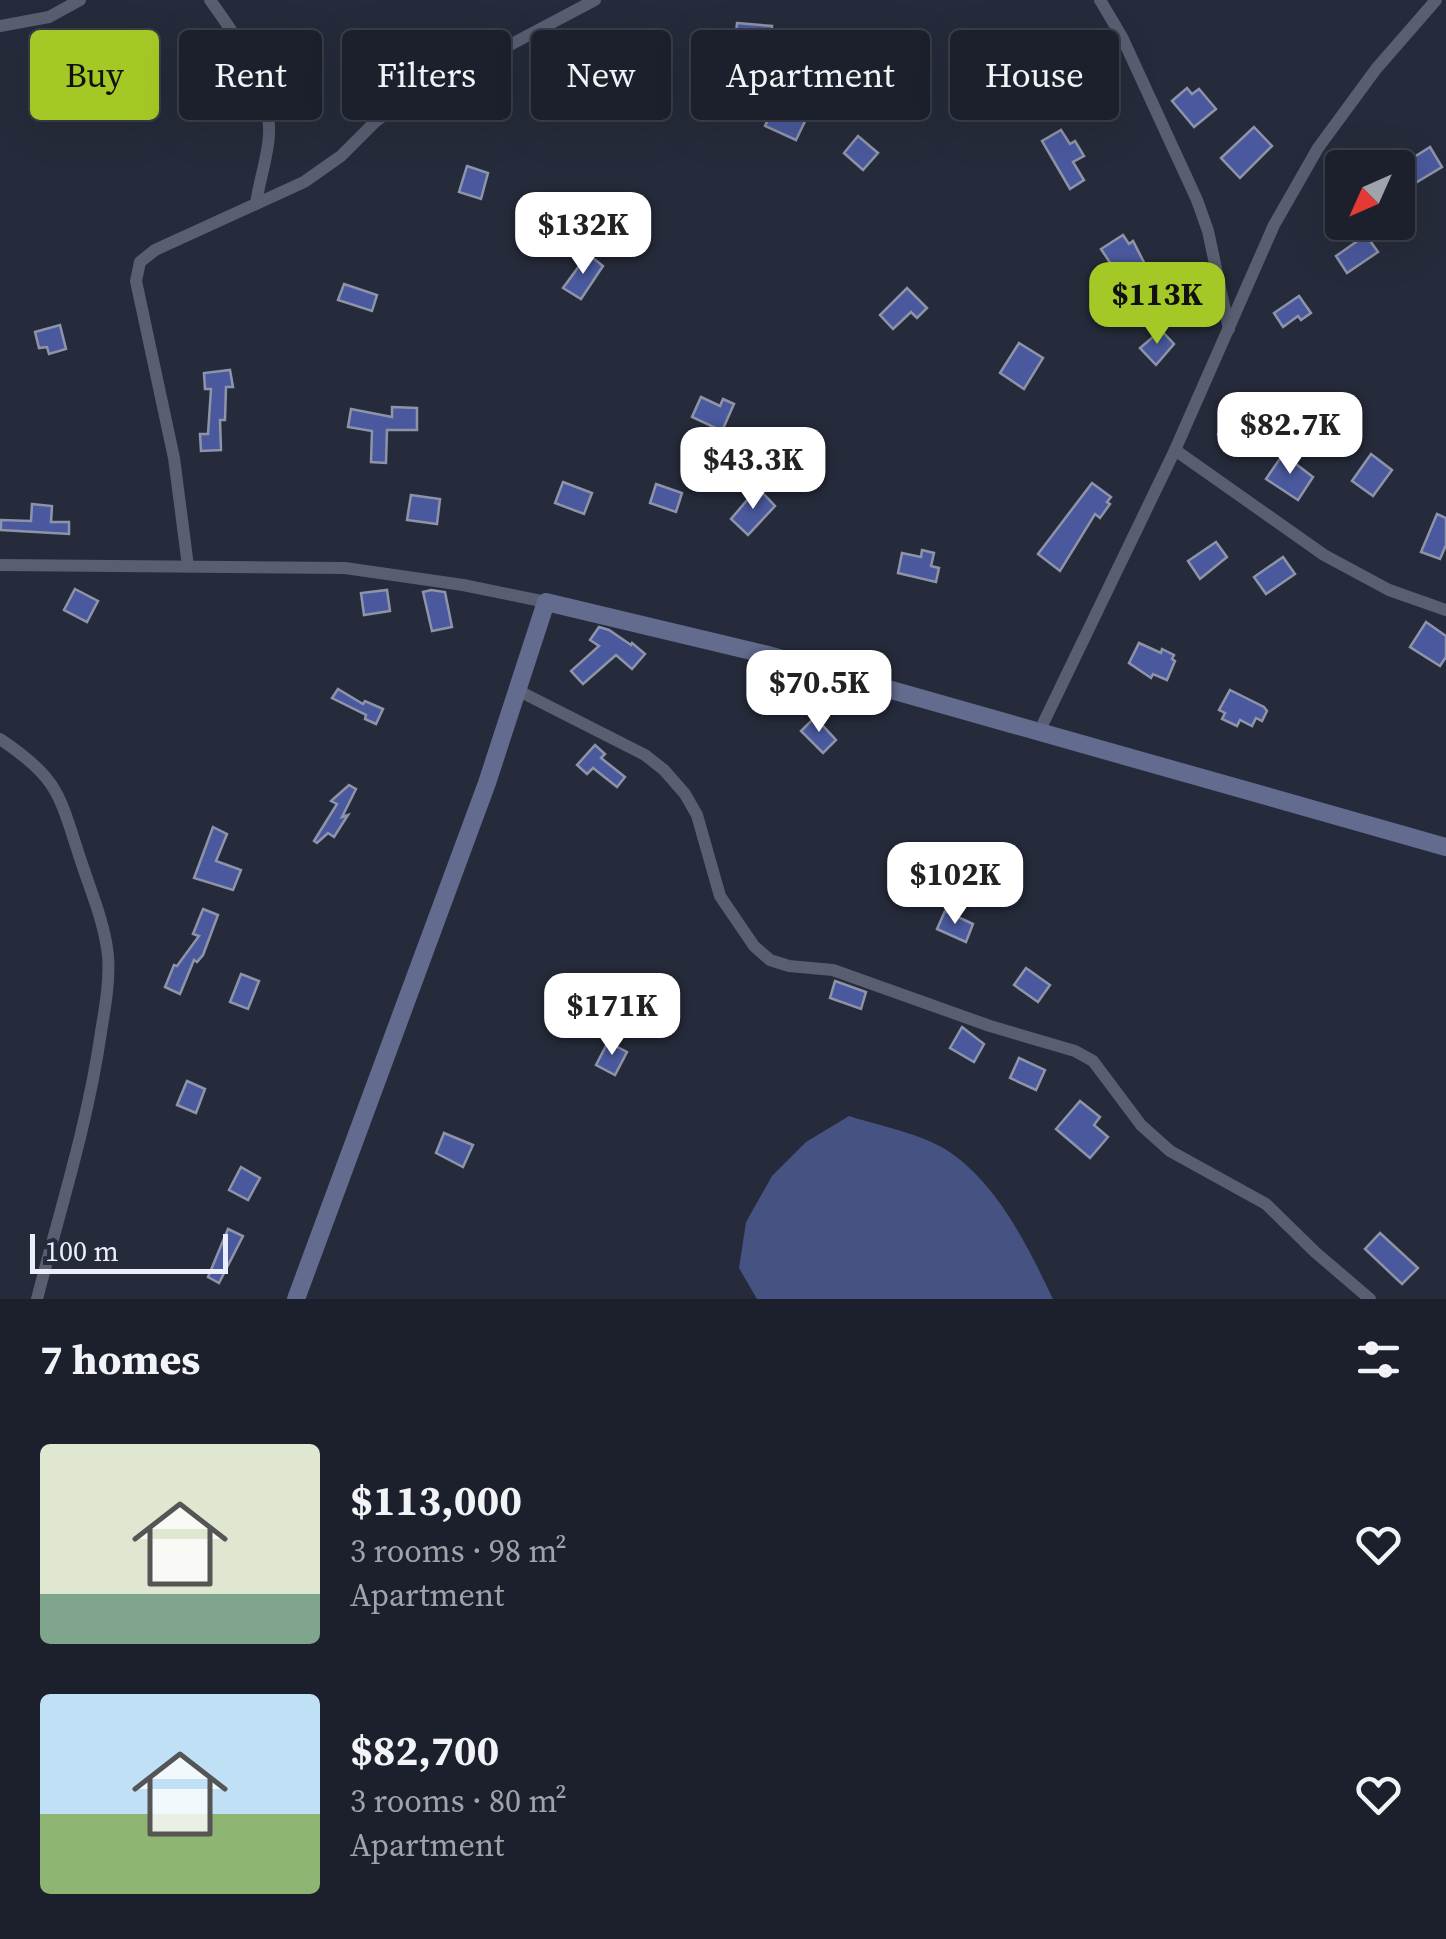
<!DOCTYPE html>
<meta charset="utf-8">
<style>
body{margin:0;font-family:"Source Serif 4",serif;background:#292d38;color:#f1f3f6;height:100vh;display:flex;flex-direction:column;font-size:38px;white-space:nowrap}
*{box-sizing:border-box;margin:0}
p{font-size:32px;color:#a0a3a9}
.icon{flex:none;width:55px;height:55px;fill:none;stroke:currentColor;stroke-width:2;stroke-linecap:round;stroke-linejoin:round}
.map{position:relative;height:1299px;overflow:hidden}
.side{display:flex;flex-direction:column;background:#1c202c;flex:1}
.side>*{flex:none}
.hud{position:absolute;left:30px;top:30px;width:1388px;height:90px;display:flex;gap:20px}
.needle{width:65px;rotate:225deg}
.controls{position:absolute;left:1325px;top:150px;display:grid;gap:20px}
.controls a{display:grid;place-items:center;width:90px;height:90px;border-radius:10px;background:#1c202c;box-shadow:0 10px 40px #0002,0 0 0 2px #3a3e48;font-size:50px}
.scale{position:absolute;left:30px;bottom:25px;width:198px;box-sizing:border-box;padding-left:10px;border:5px solid #eceffb;border-top:0;font-size:28px;line-height:35px;white-space:nowrap;color:#eceffb;-webkit-text-stroke:8px #262b3b;paint-order:stroke}
.price{position:absolute;translate:-50% -85px;padding:0 22px;border-radius:20px;background:#fff;color:#222;font-size:32px;line-height:65px;filter:drop-shadow(0 2px 5px #0008)}
.price::after{content:'';position:absolute;left:50%;top:60px;width:30px;height:22px;margin-left:-15px;background:inherit;clip-path:polygon(0 0,100% 0,50% 100%)}
.price.on{background:#a4c825;color:#111}
ul{padding:0;list-style:none}
li{display:flex;align-items:center;gap:30px;height:250px;padding:0 40px}
li span{display:grid;place-items:center;flex:none;width:280px;height:200px;border-radius:10px;color:#555}
li>.icon{margin-inline-start:auto}
span .icon{width:120px;height:120px;fill:#fffc;stroke-width:1}
li b{font-size:42px}
h2{display:flex;justify-content:space-between;align-items:center;height:120px;padding:0 40px;font-size:42px}
.pill{padding:0 35px;border-radius:10px;background:#1c202c;box-shadow:0 10px 40px #0002,0 0 0 2px #3a3e48;font-size:35px;line-height:90px}
.pill.on{background:#a4c825;color:#111}
.map>svg:first-child{display:block}
</style>
<div class="map">
<svg width="1446" height="1299" viewBox="0 0 1446 1299">
<rect width="100%" height="100%" fill="#262b3b"/>
<path fill="#465281" d="M849,1116C877,1125 921,1134 945,1149C997,1182 1027,1245 1053,1299H757L739,1268L746,1222L772,1176L806,1142Z"/>
<g fill="#4a599d" stroke="#8e94a8" stroke-width="2.5">
<path d="M737,23L772,26L770,56L734,53Z"/>
<path d="M1187,88L1192,94L1199,89L1216,109L1194,127L1172,101Z"/>
<path d="M776,102L807,117L796,140L765,126Z"/>
<path d="M1254,127L1272,146L1240,178L1221,158Z"/>
<path d="M1061,130L1070,144L1075,141L1084,156L1073,162L1084,180L1070,189L1042,141Z"/>
<path d="M858,136L878,153L863,170L844,153Z"/>
<path d="M1430,147L1442,167L1407,188L1397,168Z"/>
<path d="M467,166L488,173L481,199L459,192Z"/>
<path d="M1123,235L1129,244L1133,241L1149,272L1126,287L1101,249Z"/>
<path d="M1366,235L1378,252L1347,273L1336,256Z"/>
<path d="M588,254L603,266L581,299L563,288Z"/>
<path d="M344,284L377,295L372,311L338,300Z"/>
<path d="M907,288L927,308L917,318L911,312L893,329L880,315Z"/>
<path d="M1299,296L1311,313L1301,320L1298,316L1283,327L1274,313Z"/>
<path d="M60,325L66,349L49,354L47,347L39,348L35,332Z"/>
<path d="M1161,330L1174,344L1156,365L1140,348Z"/>
<path d="M1019,343L1043,358L1024,389L1000,373Z"/>
<path d="M230,370L233,387H226L225,420H220L221,450L201,451L200,434H208L211,389H205L204,373Z"/>
<path d="M701,397L720,406L723,399L734,404L722,431L692,417Z"/>
<path d="M392,407L417,408V430H387L386,463L371,462L372,431L348,427L351,409L392,417Z"/>
<path d="M1247,408L1260,423L1231,449L1218,434Z"/>
<path d="M1283,454L1313,477L1298,500L1266,479Z"/>
<path d="M1371,454L1392,470L1373,496L1352,481Z"/>
<path d="M563,482L592,493L584,514L555,503Z"/>
<path d="M1092,483L1111,497L1107,502L1110,504L1100,518L1095,514L1060,571L1038,554Z"/>
<path d="M656,484L682,493L676,512L650,503Z"/>
<path d="M760,490L775,506L748,535L731,519L754,492L757,494Z"/>
<path d="M411,495L440,499L437,524L407,520Z"/>
<path d="M32,504L52,506L51,522H69V534L1,530V520L31,521Z"/>
<path d="M1437,514L1446,518V545L1440,559L1421,552Z"/>
<path d="M1216,542L1227,557L1200,579L1188,561Z"/>
<path d="M922,550L934,553L931,566L939,568L936,582L898,573L902,553L921,557Z"/>
<path d="M1283,557L1295,574L1266,594L1254,577Z"/>
<path d="M75,589L98,601L87,622L64,610Z"/>
<path d="M387,590L390,611L364,615L361,593Z"/>
<path d="M431,590L445,592L452,627L432,631L423,592Z"/>
<path d="M1426,622L1446,636V657L1440,666L1410,647Z"/>
<path d="M599,627L609,630L631,645L632,643L645,654L632,669L616,655L583,684L571,671L599,646L590,640Z"/>
<path d="M1139,643L1161,653L1162,649L1174,655L1172,659L1175,661L1167,680L1153,674L1151,678L1129,663Z"/>
<path d="M338,689L363,704L365,701L383,709L376,724L365,719L366,715L332,698Z"/>
<path d="M1230,690L1264,707L1267,711L1262,721L1256,718L1252,726L1240,720L1237,726L1222,719L1225,713L1219,710Z"/>
<path d="M815,717L836,740L823,753L801,731Z"/>
<path d="M595,745L605,754L601,758L625,777L617,787L593,768L587,774L577,765Z"/>
<path d="M349,785L356,789L342,817L348,815L334,837L328,833L317,843L314,841L337,804L331,801Z"/>
<path d="M213,827L227,834L216,861L241,870L233,890L194,878Z"/>
<path d="M203,909L218,915L203,955L197,962L194,960L180,994L165,987L174,965L177,966L199,936L193,934Z"/>
<path d="M945,911L973,924L966,942L937,929Z"/>
<path d="M1026,968L1050,985L1038,1002L1014,985Z"/>
<path d="M241,974L259,981L248,1009L230,1002Z"/>
<path d="M835,981L866,992L861,1009L830,998Z"/>
<path d="M962,1027L984,1044L974,1062L950,1048Z"/>
<path d="M608,1042L627,1052L615,1075L596,1065Z"/>
<path d="M1019,1058L1045,1070L1036,1090L1010,1078Z"/>
<path d="M187,1081L205,1089L196,1113L177,1105Z"/>
<path d="M1080,1101L1100,1117L1094,1125L1108,1137L1090,1158L1056,1129Z"/>
<path d="M444,1133L473,1145L463,1167L436,1153Z"/>
<path d="M241,1167L260,1178L248,1200L229,1190Z"/>
<path d="M228,1229L243,1236L219,1283L208,1277Z"/>
<path d="M1380,1233L1418,1268L1402,1284L1365,1249Z"/>
</g>
<g fill="none" stroke-linecap="round" stroke-linejoin="round">
<g stroke="#595e71" stroke-width="12">
<path d="M210,0C238,39 271,84 269,134C268,157 259,181 256,204"/>
<path d="M1100,0L1122,37L1197,200L1208,231L1229,329"/>
<path d="M0,26L49,17L80,0"/>
<path d="M1175,450L1324,555L1389,590L1446,610"/>
<path d="M0,565L345,568L463,585L546,602"/>
<path d="M188,566L174,458L136,281L140,262L155,250L304,182L341,156L376,121L406,100L595,0"/>
<path d="M517,690L645,755L664,770L685,794L697,815L720,896L754,946L770,960L789,966L833,970L990,1026L1075,1051L1093,1061L1141,1125L1170,1151L1266,1204L1315,1252L1370,1299"/>
<path d="M1039,732L1175,450L1274,225L1318,148L1376,69L1436,0"/>
<path d="M0,739C60,779 59,795 81,861C91,892 105,924 108,956C110,981 105,1007 101,1032C88,1123 60,1210 37,1299"/>
</g>
<path stroke="#636c8e" stroke-width="18" d="M296,1299L487,783L546,602L768,655L1446,847"/>
</g>
</svg>
<div class="controls">
<a><svg class="needle" viewBox="-14 -14 28 28"><path d="M0-13l5 13h-10z" fill="#e53935"/><path d="M0 13l5-13h-10z" fill="#a0a3a9"/></svg></a>
</div>
<div class="scale">100 m</div>
<b class="price" style="left:583px;top:277px">$132K</b>
<b class="price on" style="left:1157px;top:347px">$113K</b>
<b class="price" style="left:1290px;top:477px">$82.7K</b>
<b class="price" style="left:753px;top:512px">$43.3K</b>
<b class="price" style="left:819px;top:735px">$70.5K</b>
<b class="price" style="left:955px;top:927px">$102K</b>
<b class="price" style="left:612px;top:1058px">$171K</b>
<div class="hud">
<a class="pill on">Buy</a>
<a class="pill">Rent</a>
<a class="pill">Filters</a>
<a class="pill">New</a>
<a class="pill">Apartment</a>
<a class="pill">House</a>
</div>
</div>
<section class="side">
<h2>7 homes<svg class="icon" aria-label="filters" viewBox="0 0 24 24"><path d="M4 7h16M4 17h16"/><circle cx="9" cy="7" r="2"/><circle cx="15" cy="17" r="2"/></svg></h2>
<ul>
<li><span style="background:linear-gradient(#dfe7d0 75%,#7fa58c 0)"><svg class="icon" aria-label="home" viewBox="0 0 24 24"><path d="M3 11l9-7 9 7M6 9v11h12V9"/></svg></span><div><b>$113,000</b><p>3 rooms · 98 m²</p><p>Apartment</p></div><svg class="icon" aria-label="heart" viewBox="0 0 24 24"><path d="M12 20l-8-8c-3-5 5-10 8-4 3-6 11-1 8 4z"/></svg></li>
<li><span style="background:linear-gradient(#bfe0f5 60%,#8fb573 0)"><svg class="icon" aria-label="home" viewBox="0 0 24 24"><path d="M3 11l9-7 9 7M6 9v11h12V9"/></svg></span><div><b>$82,700</b><p>3 rooms · 80 m²</p><p>Apartment</p></div><svg class="icon" aria-label="heart" viewBox="0 0 24 24"><path d="M12 20l-8-8c-3-5 5-10 8-4 3-6 11-1 8 4z"/></svg></li>
</ul>
</section>
